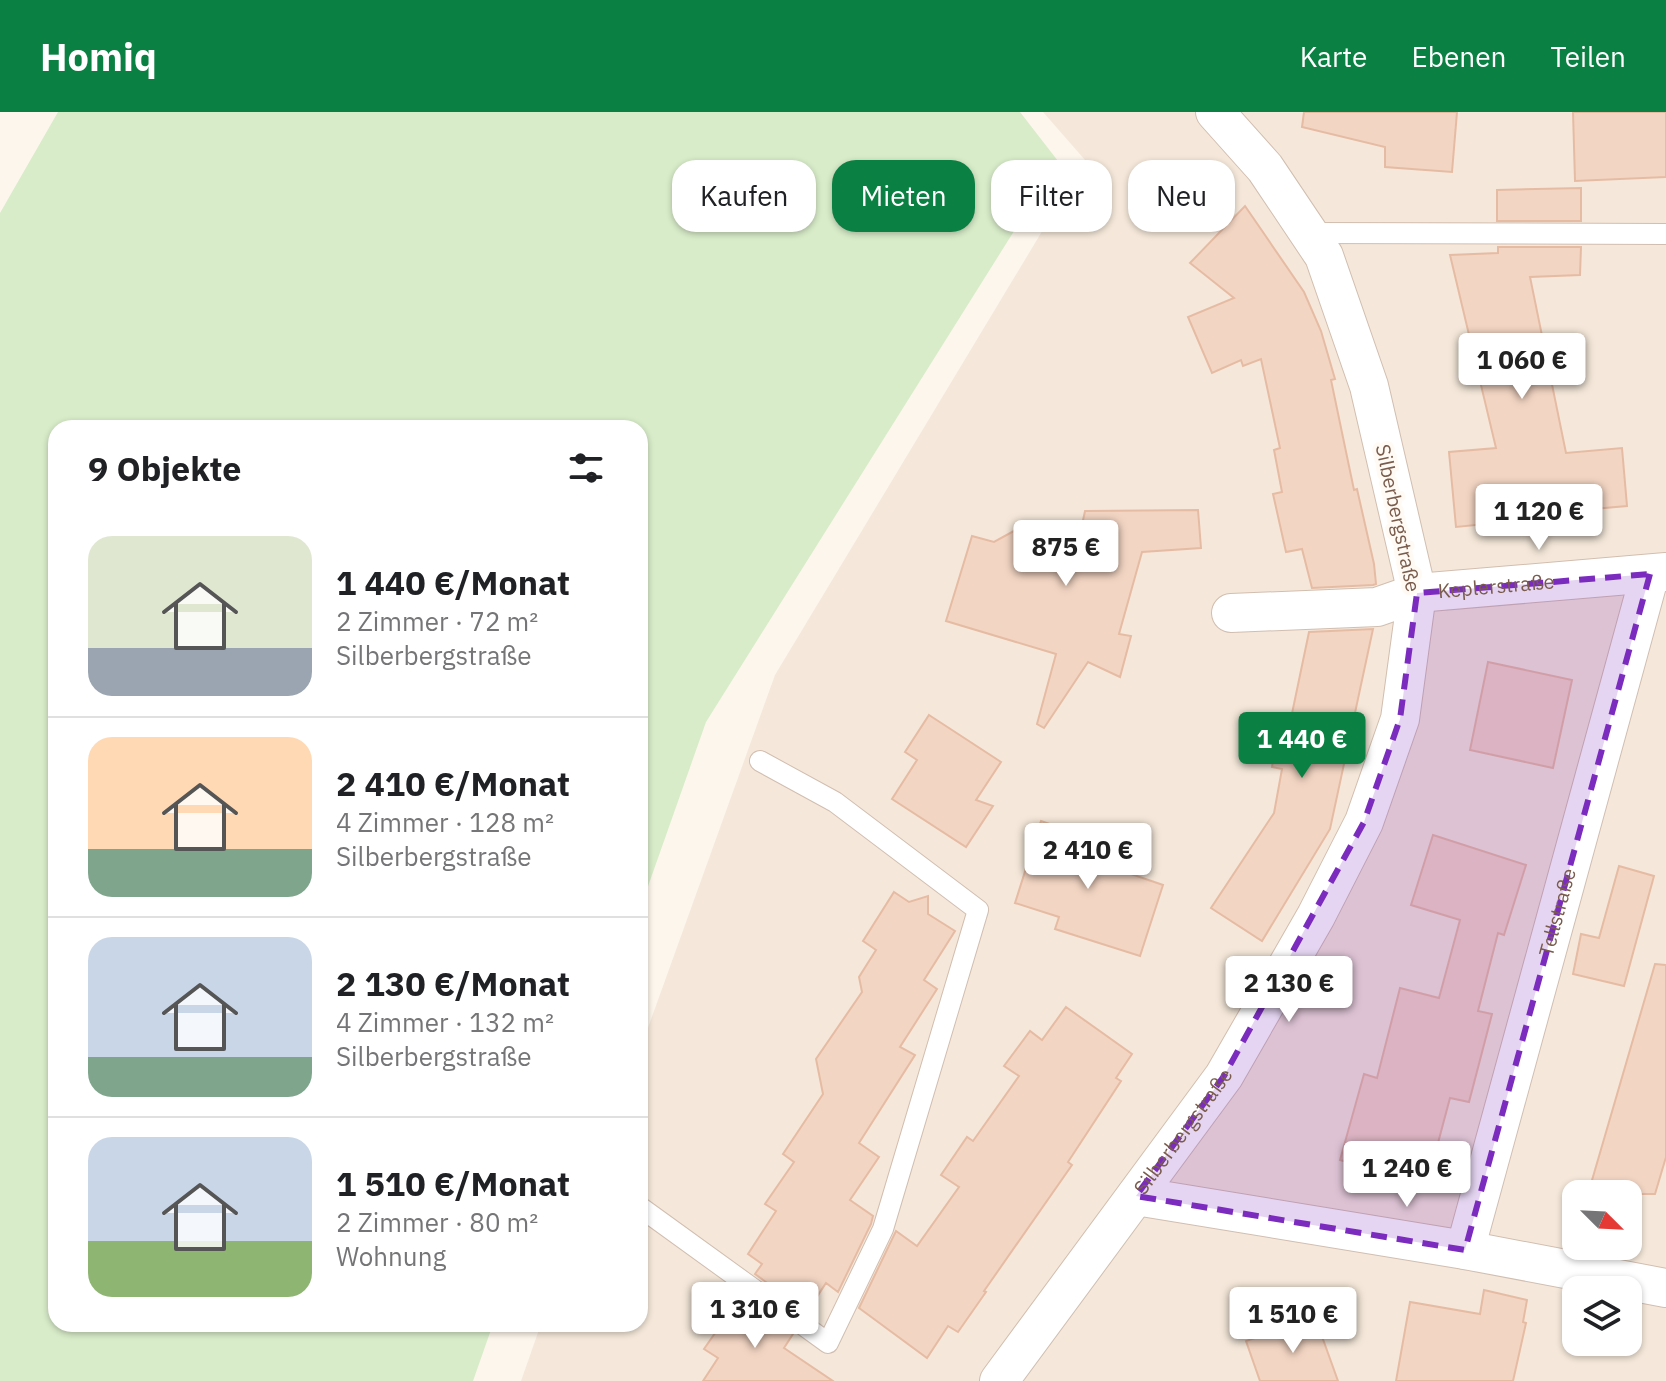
<!DOCTYPE html>
<html lang="de">
<meta charset="utf-8">
<style>
body{margin:0;font-family:"IBM Plex Sans",sans-serif;background:#f6f6f6;color:#202124;height:100vh;display:flex;flex-direction:column;font-size:30px;white-space:nowrap}
*{box-sizing:border-box;margin:0}
p{font-size:26px;color:#757577}
.icon{flex:none;width:44px;height:44px;fill:none;stroke:currentColor;stroke-width:2;stroke-linecap:round;stroke-linejoin:round}
.map{position:relative;flex:1;overflow:hidden}
.side{position:absolute;left:48px;top:308px;width:600px;height:912px;display:flex;flex-direction:column;background:#fff;border-radius:24px;box-shadow:0 2px 6px #0004}
.side>*{flex:none}
.top-card{position:absolute;left:672px;top:48px;width:760px;height:72px;display:flex;gap:16px}
.needle{width:52px;rotate:114deg}
.tools{position:absolute;left:1562px;top:1068px;display:grid;gap:16px}
.tools a{display:grid;place-items:center;width:80px;height:80px;border-radius:16px;background:#fff;box-shadow:0 2px 6px #0004;font-size:40px}
.price{position:absolute;translate:-50% -68px;padding:0 18px;border-radius:8px;background:#fff;color:#222;font-size:26px;line-height:52px;filter:drop-shadow(0 2px 4px #0008)}
.price::after{content:'';position:absolute;left:50%;top:48px;width:24px;height:18px;margin-left:-12px;background:inherit;clip-path:polygon(0 0,100% 0,50% 100%)}
.price.selected{background:#0b8043;color:#fff}
ul{padding:0;list-style:none}
li{display:flex;align-items:center;gap:24px;height:200px;padding:0 40px}
li+li{border-top:2px solid #e0e0e0}
li span{display:grid;place-items:center;flex:none;width:224px;height:160px;border-radius:24px;color:#555}
li>.icon{margin-inline-start:auto}
span .icon{width:96px;height:96px;fill:#fffc;stroke-width:1}
li b{font-size:34px}
h2{display:flex;justify-content:space-between;align-items:center;height:96px;padding:0 40px;font-size:34px}
.chip{padding:0 28px;border-radius:24px;background:#fff;box-shadow:0 2px 6px #0004;font-size:28px;line-height:72px}
.chip.selected{background:#0b8043;color:#fff}
header{display:flex;align-items:center;gap:48px;box-sizing:border-box;height:112px;padding:0 40px;background:#0b8043;color:#fff}
header strong{font-size:38px}
nav{display:flex;gap:44px;margin-inline-start:auto;font-size:28px}
.map>svg:first-child{display:block}
</style>
<header>
<strong>Homiq</strong>
<nav><a>Karte</a><a>Ebenen</a><a>Teilen</a></nav>
</header>
<div class="map">
<svg width="1666" height="1269" viewBox="0 0 1666 1269">
<rect width="100%" height="100%" fill="#fdf6ec"/>
<path fill="#f5e8da" fill-rule="evenodd" d="M1043,0H1666V1269H521L541,1212H640V938L775,563L1085,48ZM1576,1082H1628V1134H1576ZM1576,1178H1628V1230H1576Z"/>
<path fill="#d8ecc9" d="M58,0H1020L1058,49L706,610L640,797V316H56V1212H493L473,1269H0V101Z"/>
<g fill="#f3d5c3" stroke="#e6bba3" stroke-width="2">
<path d="M1304,0H1457L1452,60L1385,55V35L1302,15Z"/>
<path d="M1573,0H1666V65L1575,69Z"/>
<path d="M1581,76V109H1497V78Z"/>
<path d="M1245,94L1304,180L1321,219L1335,267L1331,268L1354,378L1357,377L1374,452L1376,472L1373,473L1312,476L1302,437L1286,440L1273,382L1282,380L1274,338L1280,336L1261,247L1243,254L1241,248L1212,261L1188,205L1234,186L1190,151Z"/>
<path d="M1498,135H1581L1580,163L1530,165L1566,341L1622,336L1627,394L1547,401V406L1456,415L1449,340L1496,336L1450,143L1498,141Z"/>
<path d="M1198,398L1201,436L1142,440L1119,522L1131,524L1120,565L1088,550L1044,616L1037,612L1056,542L946,509L972,424L994,430L1023,414L1082,413L1085,399Z"/>
<path d="M1373,517L1330,717L1262,829L1211,796L1274,701L1282,657L1272,655L1276,632L1281,609L1290,611L1309,520Z"/>
<path d="M1488,550L1572,568L1553,656L1470,638Z"/>
<path d="M929,603L1001,650L976,688L993,694L966,735L892,687L917,648L905,640Z"/>
<path d="M1041,709L1084,724L1081,733L1123,747L1119,758L1163,773L1140,844L1055,817L1059,805L1015,791Z"/>
<path d="M1433,723L1526,753L1504,823L1498,821L1478,899L1492,902L1469,990L1450,986L1427,1072L1340,1048L1364,962L1377,966L1400,876L1439,886L1460,808L1411,793Z"/>
<path d="M1619,754L1654,764L1624,874L1573,862L1581,822L1599,826Z"/>
<path d="M894,780L909,790L928,784V802L955,819L924,868L937,877L900,935L915,943L859,1031L879,1045L850,1088L873,1104L871,1112L838,1180L826,1171L807,1200L755,1162L762,1152L748,1142L776,1099L765,1092L794,1050L783,1042L823,982L816,947L862,880L859,865L876,838L863,829Z"/>
<path d="M1655,852L1666,853V1045L1655,1082H1588Z"/>
<path d="M1066,895L1132,942L1116,966L1121,969L1068,1050L1072,1053L984,1179L986,1180L958,1220L948,1214L927,1246L859,1196L896,1119L917,1134L959,1075L941,1063L967,1025L973,1029L1019,964L1004,954L1030,919L1042,928Z"/>
<path d="M1484,1178L1527,1188L1523,1210L1526,1211L1513,1269H1396L1410,1190L1480,1202Z"/>
<path d="M741,1184L793,1222L784,1236L833,1269H703L718,1246L704,1237Z"/>
<path d="M1315,1205L1338,1269H1260L1246,1229Z"/>
</g>
<g fill="none" stroke-linecap="round" stroke-linejoin="round">
<defs>
<g id="service">
<path d="M1310,121L1666,122"/>
<path d="M640,1095L828,1231L883,1117L978,798L835,690L760,649"/>
</g>
<g id="minor">
<path id="s1" d="M1231,501L1377,495L1417,481L1666,460"/>
<path d="M1136,1084L1465,1138L1666,1176"/>
<path id="s2" d="M1465,1138L1650,462"/>
<path id="s3" d="M999,1269L1224,964L1316,804L1364,710L1400,607L1417,481L1369,274L1324,144L1265,56L1215,0"/>
</g>
</defs>
<use href="#service" stroke="#d1beb0" stroke-width="22"/>
<use href="#minor" stroke="#d1beb0" stroke-width="40"/>
<use href="#service" stroke="#fff" stroke-width="20"/>
<use href="#minor" stroke="#fff" stroke-width="38"/>
</g>
<path fill="#7b2cbf" fill-opacity="0.2" stroke="#7b2cbf" stroke-width="6" stroke-dasharray="16 10" stroke-linejoin="round" d="M1650,462L1465,1138L1136,1084L1224,964L1364,710L1400,607L1417,481Z"/>
<g text-anchor="middle" stroke-width="8" stroke-linejoin="round" paint-order="stroke">
<g font-size="20" fill="#7a5c4d" stroke="#fffaf3">
<text transform="translate(1398 406) rotate(78)" y="7">Silberbergstraße</text>
<text dy="7" stroke="none"><textPath href="#s1" startOffset="268">Keplerstraße</textPath></text>
<text dy="7" stroke="none"><textPath href="#s2" startOffset="350">Tellstraße</textPath></text>
<text dy="7" stroke="none"><textPath href="#s3" startOffset="310">Silberbergstraße</textPath></text>
</g>
</g>
</svg>
<div class="tools">
<a><svg class="needle" viewBox="-14 -14 28 28"><path d="M0-13l5 13h-10z" fill="#e53935"/><path d="M0 13l5-13h-10z" fill="#757577"/></svg></a>
<a><svg class="icon" aria-label="layers" viewBox="0 0 24 24"><path d="M12 4l9 5-9 5-9-5zM3 14l9 5 9-5"/></svg></a>
</div>
<b class="price" style="left:1522px;top:289px">1 060 €</b>
<b class="price" style="left:1539px;top:440px">1 120 €</b>
<b class="price" style="left:1066px;top:476px">875 €</b>
<b class="price selected" style="left:1302px;top:668px">1 440 €</b>
<b class="price" style="left:1088px;top:779px">2 410 €</b>
<b class="price" style="left:1289px;top:912px">2 130 €</b>
<b class="price" style="left:1407px;top:1097px">1 240 €</b>
<b class="price" style="left:755px;top:1238px">1 310 €</b>
<b class="price" style="left:1293px;top:1243px">1 510 €</b>
<div class="top-card">
<a class="chip">Kaufen</a>
<a class="chip selected">Mieten</a>
<a class="chip">Filter</a>
<a class="chip">Neu</a>
</div>
<section class="side">
<h2>9 Objekte<svg class="icon" aria-label="filters" viewBox="0 0 24 24"><path d="M4 7h16M4 17h16"/><circle cx="9" cy="7" r="2"/><circle cx="15" cy="17" r="2"/></svg></h2>
<ul>
<li><span style="background:linear-gradient(#dfe7d0 70%,#9aa5b1 0)"><svg class="icon" aria-label="home" viewBox="0 0 24 24"><path d="M3 11l9-7 9 7M6 9v11h12V9"/></svg></span><div><b>1 440 €/Monat</b><p>2 Zimmer · 72 m²</p><p>Silberbergstraße</p></div></li>
<li><span style="background:linear-gradient(#ffd9b3 70%,#7fa58c 0)"><svg class="icon" aria-label="home" viewBox="0 0 24 24"><path d="M3 11l9-7 9 7M6 9v11h12V9"/></svg></span><div><b>2 410 €/Monat</b><p>4 Zimmer · 128 m²</p><p>Silberbergstraße</p></div></li>
<li><span style="background:linear-gradient(#c9d6e8 75%,#7fa58c 0)"><svg class="icon" aria-label="home" viewBox="0 0 24 24"><path d="M3 11l9-7 9 7M6 9v11h12V9"/></svg></span><div><b>2 130 €/Monat</b><p>4 Zimmer · 132 m²</p><p>Silberbergstraße</p></div></li>
<li><span style="background:linear-gradient(#c9d6e8 65%,#8fb573 0)"><svg class="icon" aria-label="home" viewBox="0 0 24 24"><path d="M3 11l9-7 9 7M6 9v11h12V9"/></svg></span><div><b>1 510 €/Monat</b><p>2 Zimmer · 80 m²</p><p>Wohnung</p></div></li>
</ul>
</section>
</div>
